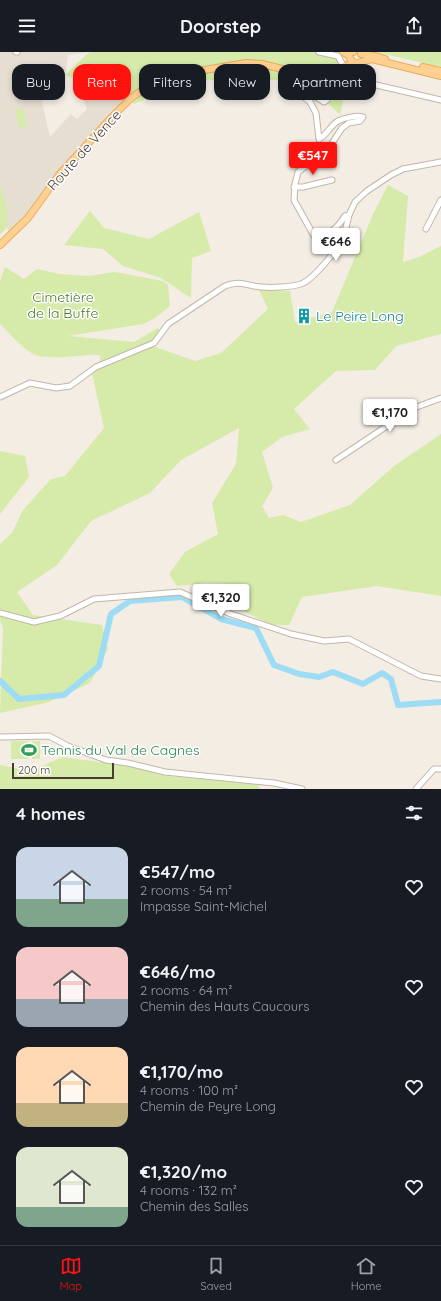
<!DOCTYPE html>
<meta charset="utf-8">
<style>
body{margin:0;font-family:Quicksand,sans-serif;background:#242831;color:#f1f3f6;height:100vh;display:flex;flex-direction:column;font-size:15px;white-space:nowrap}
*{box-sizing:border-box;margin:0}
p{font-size:13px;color:#9ea1a6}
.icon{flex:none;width:22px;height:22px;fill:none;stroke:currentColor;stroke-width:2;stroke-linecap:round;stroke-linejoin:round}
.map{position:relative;height:737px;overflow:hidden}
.side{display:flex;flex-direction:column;background:#171b24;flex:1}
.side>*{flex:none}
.guide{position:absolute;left:12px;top:12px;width:417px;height:36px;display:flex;gap:8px}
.scale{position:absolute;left:12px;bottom:10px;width:102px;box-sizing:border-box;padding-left:4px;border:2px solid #463c34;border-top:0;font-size:11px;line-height:14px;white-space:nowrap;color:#463c34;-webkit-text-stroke:3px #fff;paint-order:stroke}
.price{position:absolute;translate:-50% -34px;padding:0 9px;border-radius:4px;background:#fff;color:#222;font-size:13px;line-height:26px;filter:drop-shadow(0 1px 2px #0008)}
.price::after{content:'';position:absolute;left:50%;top:24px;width:12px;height:9px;margin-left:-6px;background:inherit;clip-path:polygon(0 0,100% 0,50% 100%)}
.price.active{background:#ff130f;color:#fff}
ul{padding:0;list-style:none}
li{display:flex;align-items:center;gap:12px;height:100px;padding:0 16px}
li span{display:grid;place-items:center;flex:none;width:112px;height:80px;border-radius:12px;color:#555}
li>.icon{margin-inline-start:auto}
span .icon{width:48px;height:48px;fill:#fffc;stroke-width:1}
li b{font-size:17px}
h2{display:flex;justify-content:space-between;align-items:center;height:48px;padding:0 16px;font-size:17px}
.pill{padding:0 14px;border-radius:12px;background:#171b24;box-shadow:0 2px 6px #0003;font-size:14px;line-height:36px}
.pill.active{background:#ff130f;color:#fff}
header{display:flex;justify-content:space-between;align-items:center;height:52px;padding:0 16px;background:#171b24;font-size:18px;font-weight:700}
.tabs{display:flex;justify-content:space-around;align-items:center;height:56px;border-top:1px solid #363941;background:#171b24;font-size:11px;color:#9ea1a6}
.tabs a{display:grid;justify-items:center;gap:2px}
.tabs .active{color:#ff130f}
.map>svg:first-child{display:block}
</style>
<header><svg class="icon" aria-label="menu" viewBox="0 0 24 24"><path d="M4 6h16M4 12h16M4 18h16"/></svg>Doorstep<svg class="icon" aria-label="share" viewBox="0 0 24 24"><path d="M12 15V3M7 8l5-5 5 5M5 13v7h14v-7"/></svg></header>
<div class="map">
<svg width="441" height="737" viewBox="0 0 441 737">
<rect width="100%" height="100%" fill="#f3ede4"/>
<path fill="#e7ded2" d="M0,0H90L68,3L65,23L42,50L50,85L71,62L77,67L87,57L77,31L98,26L126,47L49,132L32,158L9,182L0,151Z"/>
<g fill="#d6eaaa">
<path d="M93,0H338L346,35L340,63L329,52L307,48L296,41L290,29L235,26L180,31L134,52L112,22L79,29L65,23L88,1Z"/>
<path d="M375,0H441V15L384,2Z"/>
<path d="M23,57L27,74L19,76L15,58Z"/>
<path d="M388,133L408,144L403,210L419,205L441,194V282L396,294L375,318L336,319L294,357L310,377L282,385L262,400L273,436L262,454L269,466L283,463L301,470L350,453L394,414L441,382V544L377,534L302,545L289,573H273L245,560L238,532L206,531L177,534L169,522L185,500L218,482L212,451L236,412L239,376L181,408L150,441L91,469L57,513L17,540L33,563L102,573L108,597L90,631L49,650L0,661L3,576L0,568V492L12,481L23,458L51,427L65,424L104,376L92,321L99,316L100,303C84,302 46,309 33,302C21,295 10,282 0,272V229L5,215L24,227L37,217L60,222L89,224L115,220L163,229L168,233L170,254L155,266L143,272L68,284L134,290L158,276L160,279L152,289L147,292L195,309L221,301L268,257L259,238L290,239L295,270L332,260L374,160Z"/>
<path d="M0,134L6,150L8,174L0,183Z"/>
<path d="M90,159L104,176L149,187L199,160L211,199L192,206L191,246L161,226L123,214L103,197L64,193Z"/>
<path d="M0,399L25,404L29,425L0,462Z"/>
<rect x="11" y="689" width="18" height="18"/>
<rect x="32" y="689" width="8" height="18"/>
<path d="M62,705L129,714L166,724L257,732L260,737H0V713L31,719Z"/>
</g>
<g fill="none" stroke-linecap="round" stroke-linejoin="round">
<path stroke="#9ddcf4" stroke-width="6" d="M0,629L19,647L64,643L99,614L111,562L130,549L182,545L221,567L256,576L274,613L299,622L319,625L333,620L363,632L382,621L391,627L398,653L441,650"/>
<defs>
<g id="minor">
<path d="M16,0H17"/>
<path d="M319,0L338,4L344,15"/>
<path d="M317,23L326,40L330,43L333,40L334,28L338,24L441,48"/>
<path d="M330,43L328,44L327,48L324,50L299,34L295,37L310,50L316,61L319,87C327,83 330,74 338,69C344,66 357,63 363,65L360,69L349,71L342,76L327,99L298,120L295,132L294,148L314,184C329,185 338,175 345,164L349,163L355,150L367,139L391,123L403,117L441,110"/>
<path d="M294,135H303L332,128"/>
<path d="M426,177L441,148"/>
<path d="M0,345L30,331L56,336L70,334L96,315L154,291L168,272L225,234C243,228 246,234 261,235C272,236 291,235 301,232C313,228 339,196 344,184C346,178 347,170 349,163"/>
<path d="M336,408L414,356L441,346"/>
<path d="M0,561L34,570L60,564L94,547L180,540L231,562L291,582L324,589L349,587L421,624L441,627"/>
<path d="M0,685L49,684L68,694L106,708L128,711L165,720L274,731L302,737"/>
<path d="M416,737L434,717H441"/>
</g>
<g id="major">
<path d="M343,0L348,3L354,12L372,7L441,24"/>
<path d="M352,0H353"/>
<path d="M361,2L375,4L385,7"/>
<path d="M423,15L441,19"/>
<path d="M0,193L28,166L59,123L112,65L131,46L154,30L181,22L246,11L262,12L298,21L317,23L327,21L352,11"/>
</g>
</defs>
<use href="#minor" stroke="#c2b6a9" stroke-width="7"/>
<use href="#major" stroke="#eaac5c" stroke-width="8"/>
<use href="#minor" stroke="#fff" stroke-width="5"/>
<use href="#major" stroke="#ffd191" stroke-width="6"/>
</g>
<defs>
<symbol id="building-bare" viewBox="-9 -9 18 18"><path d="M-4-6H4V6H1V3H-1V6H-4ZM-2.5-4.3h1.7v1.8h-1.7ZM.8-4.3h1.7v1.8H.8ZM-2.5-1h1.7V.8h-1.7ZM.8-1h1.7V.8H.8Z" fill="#0f9aa8" stroke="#fff" stroke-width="2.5" paint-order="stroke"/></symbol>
<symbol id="stadium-bare" viewBox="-9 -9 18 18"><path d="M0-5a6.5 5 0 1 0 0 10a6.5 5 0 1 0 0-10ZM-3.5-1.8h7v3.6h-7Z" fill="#2e9e5b" stroke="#fff" stroke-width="2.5" paint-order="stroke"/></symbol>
</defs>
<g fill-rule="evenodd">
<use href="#building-bare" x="293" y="253" width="22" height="22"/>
<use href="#stadium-bare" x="18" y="687" width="22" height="22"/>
</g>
<g text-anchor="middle" stroke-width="3" stroke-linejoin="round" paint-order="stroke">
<g font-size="14" fill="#463c34" stroke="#fff">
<text transform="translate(84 98) rotate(-48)" y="5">Route de Vence</text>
</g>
<g font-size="14" fill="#507a24" stroke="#fff">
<text x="63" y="250">Cimetière<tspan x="63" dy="16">de la Buffe</tspan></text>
</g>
<g font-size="14" fill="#0d838f" stroke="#fff" text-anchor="start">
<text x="316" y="269">Le Peire Long</text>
</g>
<g font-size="14" fill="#27864d" stroke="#fff" text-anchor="start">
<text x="41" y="703">Tennis du Val de Cagnes</text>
</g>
</g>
</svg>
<div class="scale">200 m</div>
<b class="price active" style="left:313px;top:124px">€547</b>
<b class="price" style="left:336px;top:210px">€646</b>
<b class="price" style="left:390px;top:381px">€1,170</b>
<b class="price" style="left:221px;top:566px">€1,320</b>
<div class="guide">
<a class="pill">Buy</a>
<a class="pill active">Rent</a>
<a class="pill">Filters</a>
<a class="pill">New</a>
<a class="pill">Apartment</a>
</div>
</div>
<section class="side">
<h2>4 homes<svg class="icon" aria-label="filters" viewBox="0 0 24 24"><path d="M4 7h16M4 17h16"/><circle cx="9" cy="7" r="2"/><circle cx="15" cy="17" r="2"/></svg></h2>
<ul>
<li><span style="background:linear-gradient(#c9d6e8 65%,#7fa58c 0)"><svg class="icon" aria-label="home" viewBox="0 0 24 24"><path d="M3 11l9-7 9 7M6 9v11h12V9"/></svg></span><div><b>€547/mo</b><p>2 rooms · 54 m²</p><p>Impasse Saint-Michel</p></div><svg class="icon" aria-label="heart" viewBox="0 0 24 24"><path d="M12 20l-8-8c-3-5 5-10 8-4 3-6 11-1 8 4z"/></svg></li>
<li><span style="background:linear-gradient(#f6c9c9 65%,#9aa5b1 0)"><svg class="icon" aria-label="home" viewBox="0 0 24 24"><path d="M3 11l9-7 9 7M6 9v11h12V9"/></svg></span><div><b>€646/mo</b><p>2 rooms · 64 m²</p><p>Chemin des Hauts Caucours</p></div><svg class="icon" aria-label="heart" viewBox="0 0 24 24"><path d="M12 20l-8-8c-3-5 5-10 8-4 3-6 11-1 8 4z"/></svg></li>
<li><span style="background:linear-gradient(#ffd9b3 70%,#c2b280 0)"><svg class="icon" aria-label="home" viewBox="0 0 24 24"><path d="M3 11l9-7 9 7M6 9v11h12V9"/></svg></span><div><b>€1,170/mo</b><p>4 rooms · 100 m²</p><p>Chemin de Peyre Long</p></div><svg class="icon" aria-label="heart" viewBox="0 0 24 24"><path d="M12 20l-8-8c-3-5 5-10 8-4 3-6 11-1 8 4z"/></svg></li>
<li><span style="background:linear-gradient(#dfe7d0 75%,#7fa58c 0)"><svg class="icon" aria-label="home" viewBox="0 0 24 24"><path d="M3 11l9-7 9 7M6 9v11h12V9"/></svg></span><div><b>€1,320/mo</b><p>4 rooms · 132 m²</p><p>Chemin des Salles</p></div><svg class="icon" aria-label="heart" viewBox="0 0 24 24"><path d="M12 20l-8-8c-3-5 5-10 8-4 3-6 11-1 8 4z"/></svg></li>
</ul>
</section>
<nav class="tabs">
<a class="active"><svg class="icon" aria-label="map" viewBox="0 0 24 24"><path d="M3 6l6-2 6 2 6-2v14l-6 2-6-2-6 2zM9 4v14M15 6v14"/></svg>Map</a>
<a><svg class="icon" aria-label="saved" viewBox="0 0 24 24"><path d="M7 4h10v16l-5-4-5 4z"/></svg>Saved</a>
<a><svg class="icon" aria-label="home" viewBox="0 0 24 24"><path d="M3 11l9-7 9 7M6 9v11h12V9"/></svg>Home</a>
</nav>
